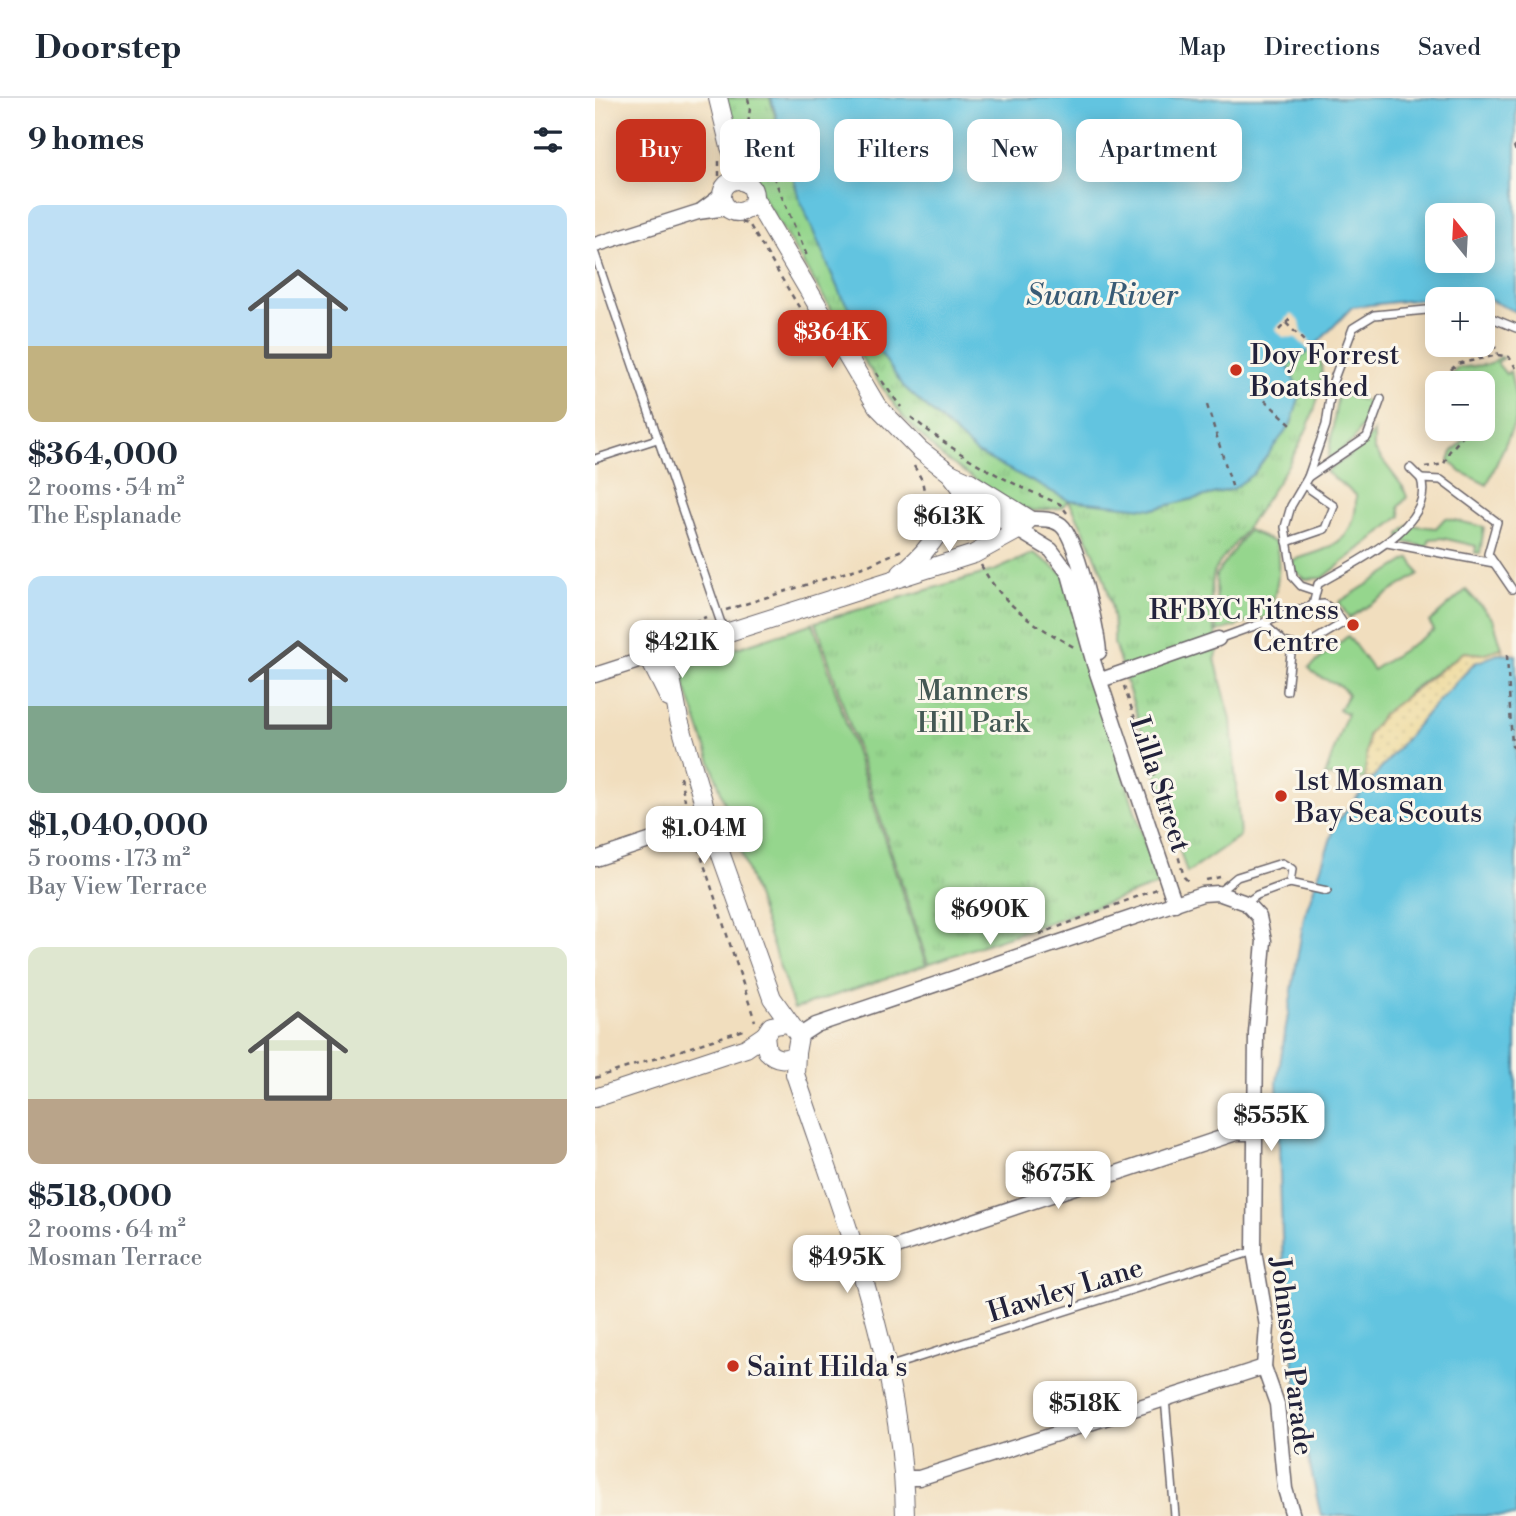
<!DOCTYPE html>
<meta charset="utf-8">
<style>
body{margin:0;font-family:"Libre Bodoni",serif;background:#f2f2f3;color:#1f2937;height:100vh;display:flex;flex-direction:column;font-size:26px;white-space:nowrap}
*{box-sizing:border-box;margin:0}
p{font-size:23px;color:#747a83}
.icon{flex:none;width:38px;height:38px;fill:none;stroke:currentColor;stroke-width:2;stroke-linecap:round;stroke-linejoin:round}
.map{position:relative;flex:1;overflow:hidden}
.drawer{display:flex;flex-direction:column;background:#fff;width:595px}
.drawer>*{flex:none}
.banner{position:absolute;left:21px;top:21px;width:665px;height:63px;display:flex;gap:14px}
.needle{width:46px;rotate:342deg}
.controls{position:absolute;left:830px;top:105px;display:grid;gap:14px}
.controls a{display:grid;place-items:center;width:70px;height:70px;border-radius:14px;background:#fff;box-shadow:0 4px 18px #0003;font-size:35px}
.price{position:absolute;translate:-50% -60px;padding:0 16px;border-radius:14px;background:#fff;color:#222;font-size:23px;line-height:46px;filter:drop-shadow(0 2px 4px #0008)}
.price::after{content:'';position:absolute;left:50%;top:42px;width:21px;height:16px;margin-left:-10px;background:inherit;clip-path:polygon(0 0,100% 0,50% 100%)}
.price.current{background:#c8321e;color:#fff}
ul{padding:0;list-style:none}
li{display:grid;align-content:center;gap:14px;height:371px;padding:0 28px}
li span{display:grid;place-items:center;height:217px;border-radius:14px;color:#555}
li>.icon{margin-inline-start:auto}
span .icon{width:126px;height:126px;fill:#fffc;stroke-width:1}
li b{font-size:30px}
h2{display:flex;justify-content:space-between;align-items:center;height:84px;padding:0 28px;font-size:30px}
.chip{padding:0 24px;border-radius:14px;background:#fff;box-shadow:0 4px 18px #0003;font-size:24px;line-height:63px}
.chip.current{background:#c8321e;color:#fff}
header{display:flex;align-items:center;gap:42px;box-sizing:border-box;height:98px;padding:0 35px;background:#fff;border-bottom:2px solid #e0e1e3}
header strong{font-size:33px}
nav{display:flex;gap:38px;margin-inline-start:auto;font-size:24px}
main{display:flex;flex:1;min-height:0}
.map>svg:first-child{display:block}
</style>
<header>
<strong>Doorstep</strong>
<nav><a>Map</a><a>Directions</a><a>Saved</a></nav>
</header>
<main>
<section class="drawer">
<h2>9 homes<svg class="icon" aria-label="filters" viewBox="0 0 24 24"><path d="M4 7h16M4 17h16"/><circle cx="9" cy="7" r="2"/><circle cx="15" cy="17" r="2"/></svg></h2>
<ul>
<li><span style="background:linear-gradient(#bfe0f5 65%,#c2b280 0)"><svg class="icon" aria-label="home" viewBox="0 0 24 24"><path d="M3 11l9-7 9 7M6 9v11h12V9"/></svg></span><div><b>$364,000</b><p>2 rooms · 54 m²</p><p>The Esplanade</p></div></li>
<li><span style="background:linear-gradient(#bfe0f5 60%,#7fa58c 0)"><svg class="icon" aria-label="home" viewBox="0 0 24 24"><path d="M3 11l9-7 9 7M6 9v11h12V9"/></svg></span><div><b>$1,040,000</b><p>5 rooms · 173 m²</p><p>Bay View Terrace</p></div></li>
<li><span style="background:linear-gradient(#dfe7d0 70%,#b9a48a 0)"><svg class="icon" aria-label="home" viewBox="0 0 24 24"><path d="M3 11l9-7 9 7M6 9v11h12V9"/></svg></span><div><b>$518,000</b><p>2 rooms · 64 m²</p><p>Mosman Terrace</p></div></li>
</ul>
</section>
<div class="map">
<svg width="921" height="1418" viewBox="0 0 921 1418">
<defs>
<pattern id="sand-dots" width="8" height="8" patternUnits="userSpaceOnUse" patternTransform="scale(1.75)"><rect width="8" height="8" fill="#eeda9e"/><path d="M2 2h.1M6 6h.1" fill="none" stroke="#ccbb89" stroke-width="1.8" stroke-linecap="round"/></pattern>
<pattern id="park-tufts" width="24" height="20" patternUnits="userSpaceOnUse" patternTransform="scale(1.75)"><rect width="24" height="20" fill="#95d68d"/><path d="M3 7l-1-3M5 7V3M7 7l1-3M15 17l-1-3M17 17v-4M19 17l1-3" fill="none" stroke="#80b77b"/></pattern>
</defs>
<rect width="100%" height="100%" fill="#fbf7ec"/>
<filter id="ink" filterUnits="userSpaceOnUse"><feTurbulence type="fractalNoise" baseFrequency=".0143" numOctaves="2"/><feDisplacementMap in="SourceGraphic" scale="14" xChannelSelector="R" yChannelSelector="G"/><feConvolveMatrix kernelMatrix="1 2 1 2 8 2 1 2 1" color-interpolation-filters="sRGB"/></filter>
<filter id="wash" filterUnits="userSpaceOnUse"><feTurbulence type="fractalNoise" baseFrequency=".00686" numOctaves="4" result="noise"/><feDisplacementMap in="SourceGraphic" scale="28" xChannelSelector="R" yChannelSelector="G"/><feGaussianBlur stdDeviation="1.57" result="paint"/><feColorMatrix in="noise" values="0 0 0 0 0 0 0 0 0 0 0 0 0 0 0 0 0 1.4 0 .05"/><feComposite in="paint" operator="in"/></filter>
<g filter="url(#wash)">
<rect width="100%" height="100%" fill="#f1debe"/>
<g fill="#95d68d" stroke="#5c7c64" stroke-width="2">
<path d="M905,259L908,260L902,265L911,276L915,273L921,301V322L892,387L866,374L854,363L857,354L880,331H887V285L850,283L863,270L895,266Z"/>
<path d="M743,295L772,303L776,312L758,343L733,362Z"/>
<path d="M779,333V351L808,389L812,399L804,409L806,418L728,480L710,481L699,472L697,462C735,451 763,444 761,397L731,374L769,347Z"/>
<path d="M850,420L889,429L885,455H880L881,448L847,440L835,441L832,449L805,443V436L814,427L841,430Z"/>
<path d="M653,432L681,445C686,468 683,496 672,518L622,534L621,477Z"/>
<path d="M815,460L824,476L754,520L744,504Z"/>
<path d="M871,492L898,521L907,550L887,556L869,554L816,592L773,637L770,681L730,678L752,615L744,612L753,596C744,582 725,584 714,570L753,538L778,572L839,532L834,524Z"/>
<path d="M218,525L331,867L199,911L84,569Z"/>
</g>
<path fill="url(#sand-dots)" stroke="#887e6c" stroke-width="2" d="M907,550L908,557L879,565L777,681H770L773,637L788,616L869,554L887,556Z"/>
<g fill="url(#park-tufts)" stroke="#5c7c64" stroke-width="2">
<path d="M129,0H175L204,100L558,411L638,391L696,326L705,297L692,268L721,246C747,301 676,394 645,439C637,450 620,466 618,479C614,499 617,530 625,548L620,561L636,622L645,738L592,775L519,545C522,494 496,447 474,403L465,410L438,413L416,406L346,358L309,320L259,249L147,65Z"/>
<path d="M439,455L472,478L498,578L563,787L333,866L221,524L401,472Z"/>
</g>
<g fill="#62c4e0" stroke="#42738e" stroke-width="2" fill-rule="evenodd">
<path d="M176,0H921V214L879,195L757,209L717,251L693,268L705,297L696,326L658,376L638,391L558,411L473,402L382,355L309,289L246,198L204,100ZM842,117H887V163H842Z"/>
<path d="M903,556L921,557V1418H726L708,1335L689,1199L682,984L709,819L741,725L833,614L880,565Z"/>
</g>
<path fill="#f1debe" d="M697,215L705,223L707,235L722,250L717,255L701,240L688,239L680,231Z"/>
</g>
<g filter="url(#ink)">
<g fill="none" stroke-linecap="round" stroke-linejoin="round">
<defs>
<g id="service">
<path d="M0,156L129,534"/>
<path d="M887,216L921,230"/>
<path d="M0,361L62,341"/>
<path d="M815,370L826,381"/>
<path d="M713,379L731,327L737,286L758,230L779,217L842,211"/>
<path d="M692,444L730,431L739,408L709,387"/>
<path d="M792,445L899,465"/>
<path d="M721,493L706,488L698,479L690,429L696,408L713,379L772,339L786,301"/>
<path d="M718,507L723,486C756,466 841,428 826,381L846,382L902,424L893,456L917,491"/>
<path d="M623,541L718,507L729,506L740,513L748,525L708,549L689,544L668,525"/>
<path d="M692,593L697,546"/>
<path d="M695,785L732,793"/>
<path d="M624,794L642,779L687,765L697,771L695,785"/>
<path d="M651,805L662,797L695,785"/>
<path d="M293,1269L659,1153"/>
<path d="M570,1300L580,1418"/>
</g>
<g id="minor">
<path d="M107,112L127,97"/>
<path d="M0,147L103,114L132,110"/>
<path d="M434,421C444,421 457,420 466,427C482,440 502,531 504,554"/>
<path d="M423,432L456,452L474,476L499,566L580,806"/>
<path d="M0,577L62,557"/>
<path d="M506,582L623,541"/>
<path d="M0,761L114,723"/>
<path d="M204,938L221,927L607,796L623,795L651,805L664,819L669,843L661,935L659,1153L672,1228L669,1269L682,1306L690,1391L698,1418"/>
<path d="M263,1162L641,1035H658"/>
<path d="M310,1380H324L669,1269"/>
</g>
<g id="tertiary">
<path d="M123,0L135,49L149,84"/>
<circle cx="143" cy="98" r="16"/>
<path d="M159,100L282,308L325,352L355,375L369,393L423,432"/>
<path d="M306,475C339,451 353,417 375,384"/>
<path d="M54,560L74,600"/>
<path d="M192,925L176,928L170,937L172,953C181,962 191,963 201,955L204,938L177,900L114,723L84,622L71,554L379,456L423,432L434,421L375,384L355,375"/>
<path d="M201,955L200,976C248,1119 308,1265 310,1418"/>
<path d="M0,1000L151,950L170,937"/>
</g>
</defs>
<use href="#service" stroke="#6a6469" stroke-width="10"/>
<use href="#minor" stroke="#6a6469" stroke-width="17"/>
<use href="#tertiary" stroke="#6a6469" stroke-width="20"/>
<g stroke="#6a6469" stroke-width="2.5" stroke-dasharray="5 5" stroke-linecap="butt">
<path d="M151,45L155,10L153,0"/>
<path d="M919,48L921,54"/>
<path d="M124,63V85"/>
<path d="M160,70L179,80L212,158"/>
<path d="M137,122L154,126L225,244"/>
<path d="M691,225L717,251"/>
<path d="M684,232L697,219"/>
<path d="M887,246L902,250L903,257"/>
<path d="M281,275L306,309"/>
<path d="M847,285L844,283L862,266L903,257L914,259L921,270"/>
<path d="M655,289L696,326"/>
<path d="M612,307L638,391"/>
<path d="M316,319C364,358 408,383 465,406L472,415"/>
<path d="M319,368L327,382L331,403L342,410"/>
<path d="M830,369L849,366L854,354L874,331"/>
<path d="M327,430L331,403"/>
<path d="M363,432L372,444"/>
<path d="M386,467C407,507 441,528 479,549"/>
<path d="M131,512L274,467L309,451"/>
<path d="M53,544L111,519"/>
<path d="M912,557L917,648L921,651"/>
<path d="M529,588L570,710L589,779L595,785"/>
<path d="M85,679L90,702"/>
<path d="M97,743L102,745L160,923"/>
<path d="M611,782L625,779"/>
<path d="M445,836L562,791"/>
<path d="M0,980L148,932"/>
<path d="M640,1022L647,1009"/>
</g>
<use href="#service" stroke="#fff" stroke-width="7"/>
<use href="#minor" stroke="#fff" stroke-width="14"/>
<use href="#tertiary" stroke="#fff" stroke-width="18"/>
</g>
</g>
<g fill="#c8321e" stroke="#fbf7ec" stroke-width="2.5">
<circle cx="641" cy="272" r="7"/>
<circle cx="758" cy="527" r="7"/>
<circle cx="686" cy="698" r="7"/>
<circle cx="138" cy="1268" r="7"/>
</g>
<g text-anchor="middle" stroke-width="6" stroke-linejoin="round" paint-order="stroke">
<g font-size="28" fill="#22223b" stroke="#fbf7ec" text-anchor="start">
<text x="655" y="266">Doy Forrest<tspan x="655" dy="32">Boatshed</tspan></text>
<text x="744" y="521" text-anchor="end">RFBYC Fitness<tspan x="744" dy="32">Centre</tspan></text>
<text x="700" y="692">1st Mosman<tspan x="700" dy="32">Bay Sea Scouts</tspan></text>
<text x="152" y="1278">Saint Hilda's</text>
</g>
<g font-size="28" fill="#445854" stroke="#fbf7ec">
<text x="378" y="602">Manners<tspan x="378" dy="32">Hill Park</tspan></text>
</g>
<g font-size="28" fill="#22223b" stroke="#fbf7ec">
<text transform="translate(566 686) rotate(72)" y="10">Lilla Street</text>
<text transform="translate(470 1191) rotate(-17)" y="10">Hawley Lane</text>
<text transform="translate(698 1258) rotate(83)" y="10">Johnson Parade</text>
</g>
<g font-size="30" font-style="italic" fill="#385b75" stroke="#fbf7ec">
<text x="507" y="207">Swan River</text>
</g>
</g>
</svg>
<div class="controls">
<a><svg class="needle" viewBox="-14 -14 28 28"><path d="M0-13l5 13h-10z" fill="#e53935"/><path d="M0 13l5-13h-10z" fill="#747a83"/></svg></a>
<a>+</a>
<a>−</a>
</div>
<b class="price current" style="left:237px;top:272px">$364K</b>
<b class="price" style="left:354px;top:456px">$613K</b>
<b class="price" style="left:87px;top:582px">$421K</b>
<b class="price" style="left:109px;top:768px">$1.04M</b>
<b class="price" style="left:395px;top:849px">$690K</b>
<b class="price" style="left:676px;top:1055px">$555K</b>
<b class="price" style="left:463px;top:1113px">$675K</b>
<b class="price" style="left:252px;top:1197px">$495K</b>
<b class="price" style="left:490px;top:1343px">$518K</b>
<div class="banner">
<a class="chip current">Buy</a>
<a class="chip">Rent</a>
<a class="chip">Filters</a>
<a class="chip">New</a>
<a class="chip">Apartment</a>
</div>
</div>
</main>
